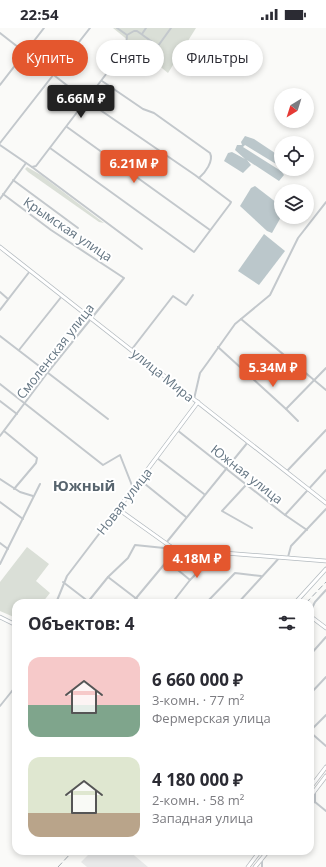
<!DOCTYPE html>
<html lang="ru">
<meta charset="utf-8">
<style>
body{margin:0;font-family:"Open Sans",sans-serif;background:#f7f7f7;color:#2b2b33;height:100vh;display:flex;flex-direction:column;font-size:15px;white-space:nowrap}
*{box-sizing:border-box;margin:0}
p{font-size:13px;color:#7c7c81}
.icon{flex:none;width:22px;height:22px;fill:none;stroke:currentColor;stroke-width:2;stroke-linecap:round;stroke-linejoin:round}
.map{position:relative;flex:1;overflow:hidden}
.panel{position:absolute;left:12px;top:571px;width:302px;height:256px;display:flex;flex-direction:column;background:#fff;border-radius:12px;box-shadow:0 2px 6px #0003}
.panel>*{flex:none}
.hud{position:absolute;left:12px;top:12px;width:302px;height:36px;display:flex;gap:8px}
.needle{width:26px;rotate:218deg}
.controls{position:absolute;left:274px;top:60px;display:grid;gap:8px}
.controls a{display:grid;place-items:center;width:40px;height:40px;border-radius:50%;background:#fff;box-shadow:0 2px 6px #0003;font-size:20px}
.price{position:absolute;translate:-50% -34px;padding:0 9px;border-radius:4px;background:#e4572e;color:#fff;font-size:13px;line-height:26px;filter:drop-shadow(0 1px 2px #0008)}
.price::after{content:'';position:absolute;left:50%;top:24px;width:12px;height:9px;margin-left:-6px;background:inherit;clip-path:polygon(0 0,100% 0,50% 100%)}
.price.active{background:#222;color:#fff}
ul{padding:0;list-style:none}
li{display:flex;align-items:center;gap:12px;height:100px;padding:0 16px}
li span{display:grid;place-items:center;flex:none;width:112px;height:80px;border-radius:12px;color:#555}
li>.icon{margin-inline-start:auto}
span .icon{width:48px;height:48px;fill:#fffc;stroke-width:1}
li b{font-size:17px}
h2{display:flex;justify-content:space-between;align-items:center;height:48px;padding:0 16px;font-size:17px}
.tag{padding:0 14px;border-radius:18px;background:#fff;box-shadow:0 2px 6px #0003;font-size:14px;line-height:36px}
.tag.active{background:#e4572e;color:#fff}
.status{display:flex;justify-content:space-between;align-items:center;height:28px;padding:0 20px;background:#fff;direction:ltr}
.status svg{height:11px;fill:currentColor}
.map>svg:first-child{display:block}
</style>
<div class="status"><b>22:54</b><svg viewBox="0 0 49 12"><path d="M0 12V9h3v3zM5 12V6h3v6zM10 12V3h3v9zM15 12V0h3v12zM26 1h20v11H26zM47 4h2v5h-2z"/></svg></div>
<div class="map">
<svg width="326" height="839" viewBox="0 0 326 839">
<rect width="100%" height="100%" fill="#fafaf8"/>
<path fill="#e8e9e9" d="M92,823H129L148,839H87L81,834Z"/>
<g fill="#dadfd7">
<path d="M113,0H196L168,45Z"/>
<path d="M27,139L41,147L104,195L99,194L28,144L25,141Z"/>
<path d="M27,519L49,536L36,553L50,565L42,575H16V590L0,583V554Z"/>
</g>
<g fill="#bbc7cb">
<path d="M245,108L254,111L281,129V139L245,117L243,119L281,143L284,147L279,153L247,132L251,137L243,145L224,133L228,125L232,124L245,131L235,122L237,117H242L241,114Z"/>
<path d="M255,158L281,178V189L272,205L267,203L240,178L251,160Z"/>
<path d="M264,206L285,223L259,257L238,243Z"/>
</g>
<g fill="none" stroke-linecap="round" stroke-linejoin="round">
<defs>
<g id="secondary">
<path d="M0,219L326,475"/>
<path d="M198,374L118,481L174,521L326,533"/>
<path d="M295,575L326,541"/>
<path d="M310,588L326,600"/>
<path d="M0,589L16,597"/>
</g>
<g id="primary">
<path d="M310,760L326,739"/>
<path d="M310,769L326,748"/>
<path d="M248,839L260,823"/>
<path d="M255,839L268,823"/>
</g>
</defs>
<use href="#secondary" stroke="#b3babf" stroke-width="4.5"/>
<use href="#primary" stroke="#b5babe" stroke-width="4.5"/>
<g stroke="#c3c8cc" stroke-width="2">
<path d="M117,0L127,7L134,3H137L158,18L171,0"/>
<path d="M0,5L87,73L195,147L231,174L230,176L194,224L50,120"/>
<path d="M142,6L146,0"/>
<path d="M102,53L143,81L154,85L210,125C214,133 205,145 199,150"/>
<path d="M0,57L44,0"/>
<path d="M67,99L210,202"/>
<path d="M0,115L90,0"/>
<path d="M0,117L32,139L36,138L126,20L127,7"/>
<path d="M32,139L142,221"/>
<path d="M13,152L78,200"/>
<path d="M0,171L26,135"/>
<path d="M0,264L8,271"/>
<path d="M0,282L30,243"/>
<path d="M241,291L326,362"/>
<path d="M0,308L108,391"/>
<path d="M218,319L286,381L326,340"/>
<path d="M132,321L173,268L186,277L193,267"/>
<path d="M19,322L62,268"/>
<path d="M0,356L103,437L120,427L133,460"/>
<path d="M194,371L200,345L208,334L235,296L270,267L298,210L326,174"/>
<path d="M0,373L17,386"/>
<path d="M286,381L298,393"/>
<path d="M177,402L285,487L307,502"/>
<path d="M4,403L37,430L36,435L14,461"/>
<path d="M0,408L48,344L124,250L51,202L3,166"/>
<path d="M157,430L204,466"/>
<path d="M287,443L326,402"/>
<path d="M0,451L20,464L33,468"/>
<path d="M140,452L186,489"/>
<path d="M246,457L222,483L252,500"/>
<path d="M0,474L23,491"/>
<path d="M285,487L326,442"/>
<path d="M0,515L8,521"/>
<path d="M166,515L248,414"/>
<path d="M288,529L291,518L326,481"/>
<path d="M167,533L190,552L172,575"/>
<path d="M0,536L40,456"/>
<path d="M108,549L142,575"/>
<path d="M190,552L197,545"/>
<path d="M63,554L89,574"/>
<path d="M56,575L67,548L118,481"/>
<path d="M87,575L108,549L128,530L135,517L174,521L167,533L132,575"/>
<path d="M206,575L235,545L261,548"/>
<path d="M238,575L280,529"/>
<path d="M310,584L315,574L326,562"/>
<path d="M310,627L326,609"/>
<path d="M310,666L326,649"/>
<path d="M0,678L16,658"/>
<path d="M310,703L326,687"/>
<path d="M310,704L326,718"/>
<path d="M315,774V764"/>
<path d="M310,775L315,774L326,783"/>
<path d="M262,839V832"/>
</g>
<use href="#secondary" stroke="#fff" stroke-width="3"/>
<use href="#primary" stroke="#fff" stroke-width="3"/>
<g stroke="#a2aab0" stroke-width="1" stroke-dasharray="6 3" stroke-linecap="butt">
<path d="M306,575L326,554"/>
<path d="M58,839L73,823"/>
</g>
</g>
<g text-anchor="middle" stroke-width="4" stroke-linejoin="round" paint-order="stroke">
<g font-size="13" fill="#657683" stroke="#fff">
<text transform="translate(68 201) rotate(34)" y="5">Крымская улица</text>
<text transform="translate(55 323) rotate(-52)" y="5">Смоленская улица</text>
<text transform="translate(163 347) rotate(39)" y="5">улица Мира</text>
<text transform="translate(247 446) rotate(38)" y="5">Южная улица</text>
<text transform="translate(124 473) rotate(-52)" y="5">Новая улица</text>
</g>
<g font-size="15" font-weight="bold" fill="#57646e" stroke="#fff">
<text x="84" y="463">Южный</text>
</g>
</g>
</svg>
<div class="controls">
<a><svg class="needle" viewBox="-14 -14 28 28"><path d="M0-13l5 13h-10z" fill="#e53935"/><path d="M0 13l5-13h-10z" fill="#7c7c81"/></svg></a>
<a><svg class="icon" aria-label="locate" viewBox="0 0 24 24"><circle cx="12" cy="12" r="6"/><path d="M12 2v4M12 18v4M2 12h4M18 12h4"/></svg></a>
<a><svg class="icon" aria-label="layers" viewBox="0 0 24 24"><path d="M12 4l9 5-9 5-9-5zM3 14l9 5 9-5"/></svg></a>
</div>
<b class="price active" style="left:81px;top:91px">6.66M ₽</b>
<b class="price" style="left:134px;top:156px">6.21M ₽</b>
<b class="price" style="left:273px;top:360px">5.34M ₽</b>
<b class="price" style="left:197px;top:551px">4.18M ₽</b>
<div class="hud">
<a class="tag active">Купить</a>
<a class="tag">Снять</a>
<a class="tag">Фильтры</a>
</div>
<section class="panel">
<h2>Объектов: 4<svg class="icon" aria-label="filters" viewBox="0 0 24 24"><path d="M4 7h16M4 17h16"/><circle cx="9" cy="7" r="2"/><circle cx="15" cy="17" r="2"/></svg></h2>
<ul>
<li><span style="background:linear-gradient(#f6c9c9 60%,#7fa58c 0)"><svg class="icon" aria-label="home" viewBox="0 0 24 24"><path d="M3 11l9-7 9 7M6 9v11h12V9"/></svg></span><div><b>6 660 000 ₽</b><p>3-комн. · 77 m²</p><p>Фермерская улица</p></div></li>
<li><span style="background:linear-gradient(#dfe7d0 70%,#b9a48a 0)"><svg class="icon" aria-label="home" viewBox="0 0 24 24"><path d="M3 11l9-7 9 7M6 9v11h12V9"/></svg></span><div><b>4 180 000 ₽</b><p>2-комн. · 58 m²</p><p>Западная улица</p></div></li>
</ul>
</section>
</div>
